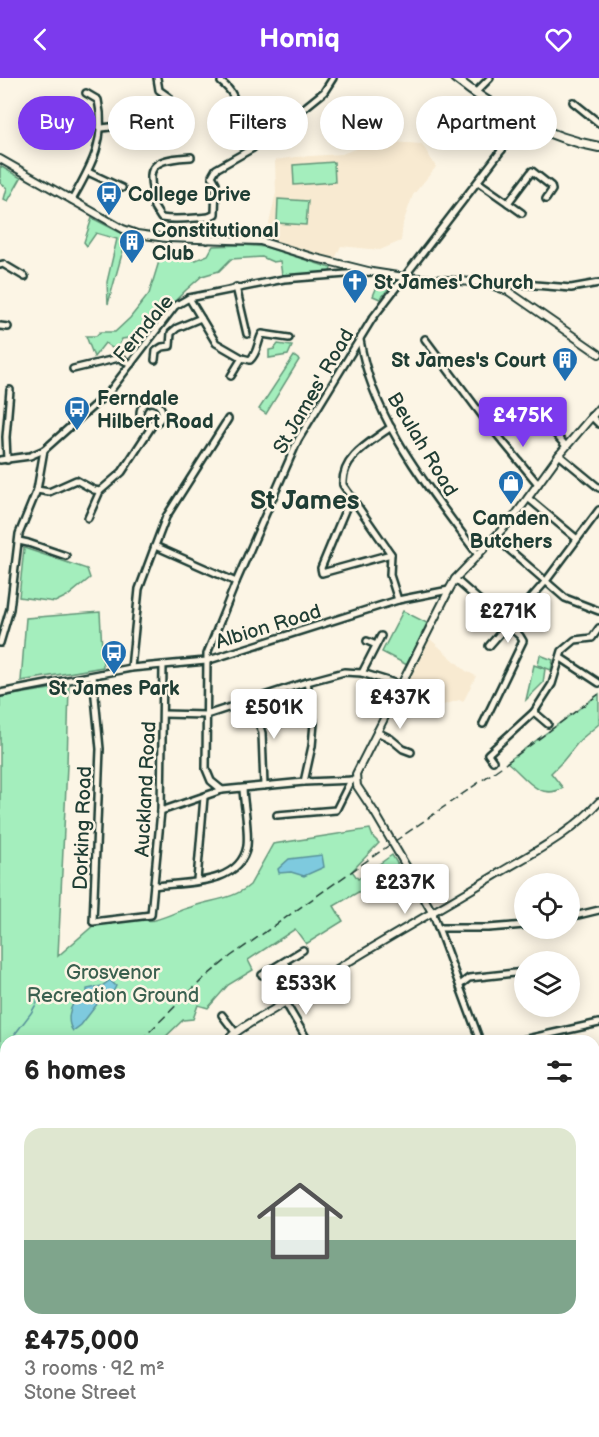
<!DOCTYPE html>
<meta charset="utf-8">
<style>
body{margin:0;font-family:"Balsamiq Sans",sans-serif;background:#f6f6f6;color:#222;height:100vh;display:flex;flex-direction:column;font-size:22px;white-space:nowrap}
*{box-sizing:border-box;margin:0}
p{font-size:20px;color:#767676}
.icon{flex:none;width:33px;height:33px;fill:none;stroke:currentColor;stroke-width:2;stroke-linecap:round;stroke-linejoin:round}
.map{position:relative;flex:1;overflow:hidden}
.details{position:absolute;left:0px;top:957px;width:600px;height:402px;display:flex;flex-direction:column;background:#fff;border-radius:18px 18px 0 0;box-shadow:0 3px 15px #0003}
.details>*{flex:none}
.top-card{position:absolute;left:18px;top:18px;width:564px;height:54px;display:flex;gap:12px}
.tools{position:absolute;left:514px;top:795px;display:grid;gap:12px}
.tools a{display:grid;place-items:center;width:66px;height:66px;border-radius:50%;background:#fff;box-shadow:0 3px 15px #0003;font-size:30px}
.price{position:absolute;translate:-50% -51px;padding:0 14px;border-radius:6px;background:#fff;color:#222;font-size:20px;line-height:39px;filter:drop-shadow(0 2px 3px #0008)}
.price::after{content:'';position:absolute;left:50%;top:36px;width:18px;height:14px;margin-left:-9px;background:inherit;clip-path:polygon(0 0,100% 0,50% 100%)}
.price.on{background:#7c3aed;color:#fff}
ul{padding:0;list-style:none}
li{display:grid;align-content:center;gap:12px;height:318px;padding:0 24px}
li+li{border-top:2px solid #e0e0e0}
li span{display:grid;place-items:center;height:186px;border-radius:18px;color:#555}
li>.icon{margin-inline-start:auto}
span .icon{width:108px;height:108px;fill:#fffc;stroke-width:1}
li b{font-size:26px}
h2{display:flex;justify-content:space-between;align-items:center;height:72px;padding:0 24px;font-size:26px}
.pill{padding:0 21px;border-radius:27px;background:#fff;box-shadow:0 3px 15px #0003;font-size:21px;line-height:54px}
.pill.on{background:#7c3aed;color:#fff}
header{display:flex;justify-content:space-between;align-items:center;height:78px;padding:0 24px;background:#7c3aed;color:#fff;font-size:27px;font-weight:700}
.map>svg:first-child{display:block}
</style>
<header><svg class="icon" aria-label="back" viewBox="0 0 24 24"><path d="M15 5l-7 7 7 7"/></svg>Homiq<svg class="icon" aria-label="heart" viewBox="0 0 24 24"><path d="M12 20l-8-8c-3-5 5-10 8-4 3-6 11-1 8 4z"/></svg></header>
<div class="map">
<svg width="599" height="1359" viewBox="0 0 599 1359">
<rect width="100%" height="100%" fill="#fcf5e5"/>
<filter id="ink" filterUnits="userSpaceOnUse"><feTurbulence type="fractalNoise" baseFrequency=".0167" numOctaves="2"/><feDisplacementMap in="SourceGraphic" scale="12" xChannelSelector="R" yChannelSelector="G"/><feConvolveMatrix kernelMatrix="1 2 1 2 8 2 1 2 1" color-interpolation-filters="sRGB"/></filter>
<g filter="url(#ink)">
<g fill="#f8ead1">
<path d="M376,63L422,66L436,89L413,117L403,145L401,163L380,172L341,168L334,183L265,163L276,115L275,82L295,79L342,76Z"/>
<path d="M429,560L466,593L476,598L463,624L459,622L440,628L441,638L416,641L412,607L408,602Z"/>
<path d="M283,1353H379L377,1359H281Z"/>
</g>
<g fill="#a4eebd" stroke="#629678" stroke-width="1.5">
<path d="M334,84L335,104L294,107L293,87Z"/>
<path d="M0,88L21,100L8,123L4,121L7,110L0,105Z"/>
<path d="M278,121L308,123L306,147L277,145Z"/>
<path d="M92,140L127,158L108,226L107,204L117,161L96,155L87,168L84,164Z"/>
<path d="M243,167L265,169L331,190L330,195L282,197L280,183L273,184L262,179L231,181L219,193L202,198L186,212L170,228L148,257L122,261L118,269L112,270L105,265L94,279L86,258H96L100,254H115L130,240L149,216L160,180L196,182L208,177L213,168Z"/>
<path d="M380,201L394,204L380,221L373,218Z"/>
<path d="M278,266L292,268L288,277L269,280V272L274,271Z"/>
<path d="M294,278L299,282L266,336L259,331Z"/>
<path d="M24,470L87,491L90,500L69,517L55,524L19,519Z"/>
<path d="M403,533L427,545L407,587L382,574Z"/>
<path d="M100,534L103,589L21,603L26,540Z"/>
<path d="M540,577L553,582L551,592L538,587Z"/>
<path d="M534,587L545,591L543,605L526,622Z"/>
<path d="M69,608L67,687L58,878L94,847L141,840C146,843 149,843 155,842C168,839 179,832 191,829C211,822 234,821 250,807L273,766L370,751L373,759L379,765L352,793L358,801L392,777L400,790L334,828L343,843L306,866L295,851L248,882L253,892L228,907L208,930L198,927L193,941L183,942L161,963H6V1060L0,1066V619Z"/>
<path d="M599,616V646L580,662L563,683L551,695L563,710C538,724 524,697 507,684Z"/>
<path d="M173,1353H193L200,1358L175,1359Z"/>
</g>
<g fill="#7ecade" stroke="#58929a" stroke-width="1.5">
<path d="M322,777L324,789L304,798L291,794L279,795L278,791L289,781Z"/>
<path d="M110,902L116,908L112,916C103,920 96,920 87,915V911L102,908Z"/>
<path d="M78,920L98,925L81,947L73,953C66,943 69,928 78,920Z"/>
</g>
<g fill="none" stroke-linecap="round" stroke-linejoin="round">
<g stroke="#58929a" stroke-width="1.5">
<path d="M16,963L15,956L31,935L38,923L36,915"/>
<path d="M50,963L53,961"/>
<path d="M0,985L6,978"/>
</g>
<defs>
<g id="minor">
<path d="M157,0L159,12L169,19"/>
<path d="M222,0L221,4C234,14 235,21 237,37"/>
<path d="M475,15L490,0"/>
<path d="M573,24L599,45"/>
<path d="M288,43L324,14L333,0"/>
<path d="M102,50L127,47"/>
<path d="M469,66L471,55L480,49L502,72"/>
<path d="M191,79C177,80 149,80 151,101C151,112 155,118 154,129L161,140C177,143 192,140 209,139"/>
<path d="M88,94L122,110"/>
<path d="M478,104L508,125L532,93L551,108L552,112L546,121"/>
<path d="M72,122C91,88 107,62 98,22L86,15"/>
<path d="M508,125L522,135"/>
<path d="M207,162L209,139L215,136L216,105L212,98L216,91L253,70"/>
<path d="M0,187L3,186L25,199"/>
<path d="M236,209L247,256"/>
<path d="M508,213L511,205L571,210L599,205"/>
<path d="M189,220L216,265L242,280L231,298"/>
<path d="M0,248L8,249"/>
<path d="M425,261L490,348L538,406"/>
<path d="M360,262C373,344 431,413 478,477"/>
<path d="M242,280L250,282C258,275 257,265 262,256L289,260"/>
<path d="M155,282L156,273L162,269L170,268L171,255L177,250L201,240"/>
<path d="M73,291L119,280L131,286"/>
<circle cx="151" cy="335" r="11"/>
<path d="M531,329L566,368"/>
<path d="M591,338L599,346"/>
<path d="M391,349C371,364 341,379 343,407L391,476L390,497L398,522"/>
<path d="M559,377L599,410"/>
<path d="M0,382L30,378L44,372L110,313L175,228L189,220L284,201L371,194"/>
<path d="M7,382L6,359L10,312"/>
<path d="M37,412L49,414L76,402L94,412L100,413L122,394L154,345"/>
<path d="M351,418L321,490L322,495L391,476"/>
<path d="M528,420L577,461"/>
<path d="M88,440L100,413"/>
<path d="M496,460L565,520L599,533"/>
<path d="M19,463L28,465L66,478"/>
<path d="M155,468L236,504"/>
<path d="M455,501L520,558L523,563L483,646"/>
<path d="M367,563L376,567"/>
<path d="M0,565L10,531L19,456L37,412L44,372"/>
<path d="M489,568L546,503L599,432"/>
<path d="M561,580L599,605"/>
<path d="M131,590L139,511L155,468L166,439L228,341"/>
<path d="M362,595L381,558"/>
<path d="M93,598L100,671L93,844L151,837L161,733L163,587"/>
<path d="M0,615L131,590L206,583L398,522L449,512"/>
<path d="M252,622L262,655L264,708"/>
<path d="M163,636L206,637L307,604L344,594L362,595L401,607"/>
<path d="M548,646L534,634L552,606L562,573L575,562L592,560L599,550"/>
<path d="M377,654L391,661L403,671L411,674"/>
<path d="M493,683L488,676L534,634"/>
<path d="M355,702L304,704L222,712L211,703L206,691L207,576L236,504L298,362L372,241L524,43"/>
<path d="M304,704L312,668L314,645L307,604"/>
<path d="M161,733L222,712"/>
<path d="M277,737L336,732L351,702"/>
<path d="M197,802L204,719"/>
<path d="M154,808C184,804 240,808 247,768C249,750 244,729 243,711"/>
<path d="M433,836L480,963"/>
<path d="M570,839L599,832"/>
<path d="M439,850H488L525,847"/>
<path d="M285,884L302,912"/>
<path d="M262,897L303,872"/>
<path d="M460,907L469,900L524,894"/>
<path d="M285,924L308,963"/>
<path d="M222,937L235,954"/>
<path d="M518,963L599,945"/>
<path d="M594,1046L599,1044"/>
<path d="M594,1101L599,1099"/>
<path d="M594,1167L599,1164"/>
<path d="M0,1186H6"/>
<path d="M594,1226L599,1230"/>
<path d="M0,1237L6,1246"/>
<path d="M594,1280L599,1271"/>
<path d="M0,1322L6,1330"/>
<path d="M594,1331L599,1333"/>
<path d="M22,1353L26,1359"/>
<path d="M54,1359L59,1353"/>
<path d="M453,1359L457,1353"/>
<path d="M546,1359L550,1353"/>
</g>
<g id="tertiary">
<path d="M0,81L123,151L137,156L166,160L260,163L312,179L372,194L404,199L486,205L508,213L599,276"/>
<path d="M375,735L357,708L356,696L449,512L455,501L514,439L559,377L599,330"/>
<path d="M406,788L433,836"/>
<path d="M226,963C243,946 267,937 287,923C355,877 428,838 499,795C534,774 572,755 599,724"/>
<path d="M0,1148L6,1143"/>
</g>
<path id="secondary" d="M455,0C495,32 548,60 599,69"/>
</defs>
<use href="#minor" stroke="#1f3d34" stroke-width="10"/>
<use href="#tertiary" stroke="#1f3d34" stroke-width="10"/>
<use href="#secondary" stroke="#1f3d34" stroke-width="12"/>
<use href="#minor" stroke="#fcf5e5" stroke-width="5"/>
<use href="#tertiary" stroke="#fcf5e5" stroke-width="6"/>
<use href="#secondary" stroke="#fcf5e5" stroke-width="8"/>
<g stroke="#1f3d34" stroke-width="1.5" stroke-dasharray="9 4.5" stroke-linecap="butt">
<path d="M140,963L203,901L231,878L501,689L599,616"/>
<path d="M0,1115L6,1109"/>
</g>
<defs>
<path id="tertiary-bridge" d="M375,735L406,788"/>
</defs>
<use href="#tertiary-bridge" stroke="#1f3d34" stroke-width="10" stroke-linecap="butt"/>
<use href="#tertiary-bridge" stroke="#fcf5e5" stroke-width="6"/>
</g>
</g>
<defs>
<symbol id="bus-pin" viewBox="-11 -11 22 30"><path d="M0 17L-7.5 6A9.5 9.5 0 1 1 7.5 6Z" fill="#1f6fb2" stroke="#fcf5e5"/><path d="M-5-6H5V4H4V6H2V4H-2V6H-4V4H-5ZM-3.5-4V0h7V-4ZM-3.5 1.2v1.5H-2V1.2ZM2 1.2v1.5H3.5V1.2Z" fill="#fff"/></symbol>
<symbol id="building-pin" viewBox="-11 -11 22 30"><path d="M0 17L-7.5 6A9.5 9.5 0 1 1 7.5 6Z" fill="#1f6fb2" stroke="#fcf5e5"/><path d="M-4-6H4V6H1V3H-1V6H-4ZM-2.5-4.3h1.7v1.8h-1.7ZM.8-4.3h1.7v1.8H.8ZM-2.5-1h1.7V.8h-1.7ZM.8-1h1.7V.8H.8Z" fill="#fff"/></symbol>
<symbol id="church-pin" viewBox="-11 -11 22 30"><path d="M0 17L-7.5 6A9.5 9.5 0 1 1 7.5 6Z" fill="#1f6fb2" stroke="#fcf5e5"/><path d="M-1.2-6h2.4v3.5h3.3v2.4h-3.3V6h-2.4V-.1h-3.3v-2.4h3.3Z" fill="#fff"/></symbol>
<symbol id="shop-pin" viewBox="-11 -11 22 30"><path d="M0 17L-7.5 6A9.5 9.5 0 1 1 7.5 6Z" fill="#1f6fb2" stroke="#fcf5e5"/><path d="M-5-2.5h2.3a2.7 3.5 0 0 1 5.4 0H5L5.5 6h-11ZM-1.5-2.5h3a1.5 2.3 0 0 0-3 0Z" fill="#fff"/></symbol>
</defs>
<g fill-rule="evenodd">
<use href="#bus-pin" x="94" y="101" width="30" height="40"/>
<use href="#building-pin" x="117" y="149" width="30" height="40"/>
<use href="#church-pin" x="340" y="189" width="30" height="40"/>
<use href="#building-pin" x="550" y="267" width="30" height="40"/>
<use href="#bus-pin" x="62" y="316" width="30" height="40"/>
<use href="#shop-pin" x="496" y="390" width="30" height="40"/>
<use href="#bus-pin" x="99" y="560" width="30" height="40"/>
</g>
<g text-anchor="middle" stroke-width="5" stroke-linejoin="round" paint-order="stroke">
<g font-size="20" font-weight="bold" fill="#1f3d34" stroke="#fcf5e5" text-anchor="start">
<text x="128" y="123">College Drive</text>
<text x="152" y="159">Constitutional<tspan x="152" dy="23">Club</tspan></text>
<text x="374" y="211">St James' Church</text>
<text x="546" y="289" text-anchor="end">St James's Court</text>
<text x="97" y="327">Ferndale<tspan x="97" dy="23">Hilbert Road</tspan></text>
<text x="511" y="447" text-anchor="middle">Camden<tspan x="511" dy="23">Butchers</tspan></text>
<text x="114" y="617" text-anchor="middle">St James Park</text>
</g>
<g font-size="20" fill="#1f3d34" stroke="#fcf5e5">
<text transform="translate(143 250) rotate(-50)" y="7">Ferndale</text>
<text transform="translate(313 313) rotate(-60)" y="7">St James' Road</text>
<text transform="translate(423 366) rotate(59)" y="7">Beulah Road</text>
<text transform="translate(268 548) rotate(-17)" y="7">Albion Road</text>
<text transform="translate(145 711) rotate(-87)" y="7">Auckland Road</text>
<text transform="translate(82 750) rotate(-88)" y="7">Dorking Road</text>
</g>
<g font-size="20" fill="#3a604f" stroke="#fcf5e5">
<text x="113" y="901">Grosvenor<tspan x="113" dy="23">Recreation Ground</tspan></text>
</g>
<g font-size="26" font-weight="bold" fill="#1f3d34" stroke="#fcf5e5">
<text x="305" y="431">St James</text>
</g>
</g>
</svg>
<div class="tools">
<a><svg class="icon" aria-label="locate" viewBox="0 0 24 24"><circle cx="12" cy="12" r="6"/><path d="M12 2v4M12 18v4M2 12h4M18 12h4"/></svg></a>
<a><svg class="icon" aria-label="layers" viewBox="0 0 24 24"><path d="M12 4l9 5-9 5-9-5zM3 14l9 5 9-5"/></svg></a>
</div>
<b class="price on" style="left:523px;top:370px">£475K</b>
<b class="price" style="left:508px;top:566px">£271K</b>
<b class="price" style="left:400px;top:652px">£437K</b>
<b class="price" style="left:274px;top:662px">£501K</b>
<b class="price" style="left:405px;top:837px">£237K</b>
<b class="price" style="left:306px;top:938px">£533K</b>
<div class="top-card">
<a class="pill on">Buy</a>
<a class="pill">Rent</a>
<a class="pill">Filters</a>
<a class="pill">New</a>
<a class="pill">Apartment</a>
</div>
<section class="details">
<h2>6 homes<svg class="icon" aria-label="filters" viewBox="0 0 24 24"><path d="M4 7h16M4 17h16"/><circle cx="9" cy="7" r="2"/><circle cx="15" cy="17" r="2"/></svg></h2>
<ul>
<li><span style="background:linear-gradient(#dfe7d0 60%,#7fa58c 0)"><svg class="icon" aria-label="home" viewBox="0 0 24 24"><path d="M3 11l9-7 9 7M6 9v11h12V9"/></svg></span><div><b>£475,000</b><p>3 rooms · 92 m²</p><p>Stone Street</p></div></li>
</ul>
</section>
</div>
